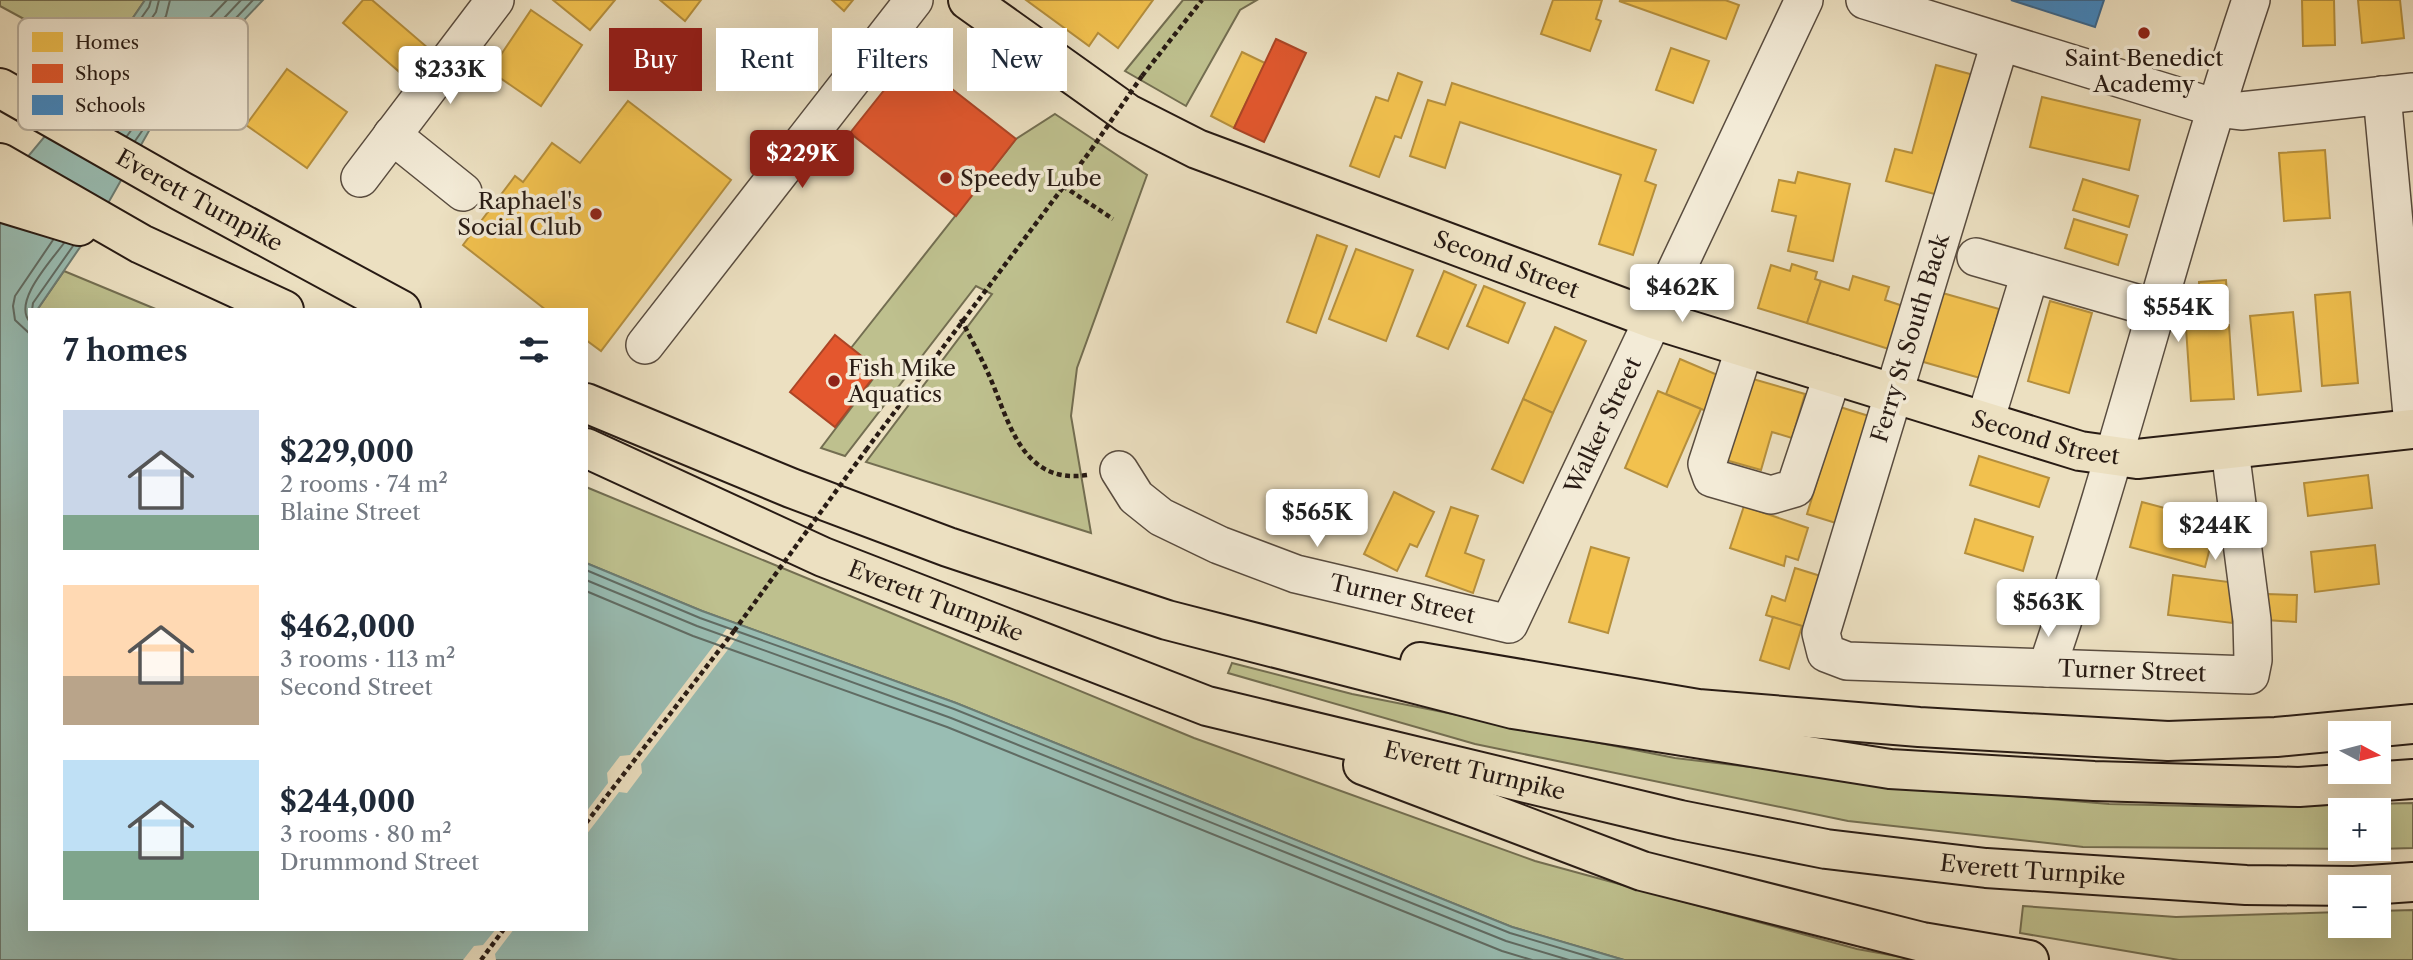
<!DOCTYPE html>
<meta charset="utf-8">
<style>
body{margin:0;font-family:"Libre Caslon Text",serif;background:#f6f6f7;color:#1f2937;height:100vh;display:flex;flex-direction:column;font-size:26px;white-space:nowrap}
*{box-sizing:border-box;margin:0}
p{font-size:23px;color:#747a83}
.icon{flex:none;width:38px;height:38px;fill:none;stroke:currentColor;stroke-width:2;stroke-linecap:round;stroke-linejoin:round}
.map{position:relative;flex:1;overflow:hidden}
.panel{position:absolute;left:28px;top:308px;width:560px;height:623px;display:flex;flex-direction:column;background:#fff;border-radius:0px;box-shadow:0 7px 28px #0002}
.panel>*{flex:none}
.guide{position:absolute;left:609px;top:28px;width:665px;height:63px;display:flex;gap:14px}
.needle{width:46px;rotate:97deg}
.controls{position:absolute;left:2328px;top:721px;display:grid;gap:14px}
.controls a{display:grid;place-items:center;width:63px;height:63px;border-radius:0px;background:#fff;box-shadow:0 7px 28px #0002;font-size:35px}
.price{position:absolute;translate:-50% -60px;padding:0 16px;border-radius:7px;background:#fff;color:#222;font-size:23px;line-height:46px;filter:drop-shadow(0 2px 4px #0008)}
.price::after{content:'';position:absolute;left:50%;top:42px;width:21px;height:16px;margin-left:-10px;background:inherit;clip-path:polygon(0 0,100% 0,50% 100%)}
.price.active{background:#8f2418;color:#fff}
ul{padding:0;list-style:none}
li{display:flex;align-items:center;gap:21px;height:175px;padding:0 35px}
li span{display:grid;place-items:center;flex:none;width:196px;height:140px;border-radius:0px;color:#555}
li>.icon{margin-inline-start:auto}
span .icon{width:84px;height:84px;fill:#fffc;stroke-width:1}
li b{font-size:30px}
h2{display:flex;justify-content:space-between;align-items:center;height:84px;padding:0 35px;font-size:30px}
.tag{padding:0 24px;border-radius:0px;background:#fff;box-shadow:0 7px 28px #0002;font-size:24px;line-height:63px}
.tag.active{background:#8f2418;color:#fff}
.map>svg:first-child{display:block}
</style>
<div class="map">
<svg width="2413" height="960" viewBox="0 0 2413 960">
<rect width="100%" height="100%" fill="#ece0c1"/>
<filter id="stains"><feTurbulence type="fractalNoise" baseFrequency=".00286" numOctaves="4"/><feColorMatrix values="0 0 0 0 .2 0 0 0 0 .09 0 0 0 0 .02 0 0 0 .5 -.17"/></filter>
<radialGradient id="worn" r=".72"><stop offset=".6" stop-color="#630" stop-opacity="0"/><stop offset="1" stop-color="#630" stop-opacity=".3"/></radialGradient>
<g fill="#bec08e" stroke="#736e51" stroke-width="2">
<path d="M0,0H145L103,62L0,6Z"/>
<path d="M1183,0H1257L1240,10L1186,106L1125,71Z"/>
<path d="M1055,114L1147,175L1077,368L1071,416L1091,533L866,462L992,294L976,286L845,456L821,448L879,371L851,348L1016,139Z"/>
<path d="M64,271L158,310H37Z"/>
<path d="M586,487L1194,738L1535,861L1857,949L1918,960H1624L1512,927L956,703L702,611L586,563Z"/>
<path d="M1232,663L1352,694L1675,758L1942,790L2109,804L2238,807L2413,803V848L2378,849V810H2340V849H2376L2083,847L1848,821L1475,744L1228,673Z"/>
<path d="M2023,906L2176,917L2340,912V926H2378V911L2413,910V960H2179L2020,933Z"/>
</g>
<path fill="#99bdb3" stroke="#6c7c73" stroke-width="2" d="M145,0H263L184,83L150,129L98,221L37,310H30V929H586V563L702,611L956,703L1512,927L1624,960H0V190L86,87Z"/>
<g fill="#ece0c1">
<path d="M728,627L739,635L641,764L642,773L627,793L619,792L586,835V812L608,783L607,773L620,756L630,755Z"/>
<path d="M496,929H514L495,954L496,960H463L474,946L483,945Z"/>
</g>
<g fill="#f2c14e" stroke="#b58f3d" stroke-width="2">
<path d="M363,0H372L428,48L404,76L343,23Z"/>
<path d="M553,0H615L590,30Z"/>
<path d="M660,0H701L685,21Z"/>
<path d="M832,0H853L844,11Z"/>
<path d="M1026,0H1153L1118,48L1098,33L1089,46Z"/>
<path d="M1553,0H1602L1596,19L1601,21L1590,51L1541,34Z"/>
<path d="M1725,0L1739,5L1726,39L1619,1Z"/>
<path d="M2302,0H2334L2335,45L2303,46Z"/>
<path d="M2358,0H2400L2404,38L2362,43Z"/>
<path d="M531,10L582,45L541,106L490,71Z"/>
<path d="M1671,48L1709,61L1693,103L1656,90Z"/>
<path d="M1242,52L1265,63L1234,128L1211,116Z"/>
<path d="M1936,65L1974,75L1942,196L1886,181L1895,149L1912,153Z"/>
<path d="M287,69L347,112L307,168L246,125Z"/>
<path d="M1398,73L1422,82L1401,138L1395,136L1379,177L1350,166L1376,97L1388,101Z"/>
<path d="M1452,83L1656,150L1645,181L1656,185L1633,255L1599,244L1621,175L1460,122L1445,168L1410,156L1428,100L1445,105Z"/>
<path d="M2042,97L2140,120L2129,170L2030,147Z"/>
<path d="M628,101L731,180L601,351L586,340V310H546L463,245L515,176L523,182L552,143L580,163Z"/>
<path d="M2325,150L2330,218L2284,221L2279,153Z"/>
<path d="M1798,172L1850,184L1833,261L1788,251L1796,216L1772,211L1779,180L1795,183Z"/>
<path d="M2083,179L2138,196L2129,227L2073,210Z"/>
<path d="M2074,219L2127,235L2118,265L2065,248Z"/>
<path d="M1317,235L1347,246L1316,333L1287,322Z"/>
<path d="M1356,249L1413,270L1386,341L1329,319Z"/>
<path d="M1792,264L1817,272L1815,279L1821,281L1807,323L1758,308L1771,265L1790,271Z"/>
<path d="M1444,271L1476,285L1448,349L1417,336Z"/>
<path d="M1853,276L1889,287L1885,300L1909,308L1895,351L1807,323L1821,281L1849,290Z"/>
<path d="M2226,280L2228,310L2200,312L2199,282Z"/>
<path d="M1484,286L1525,303L1508,343L1467,326Z"/>
<path d="M1939,292L1999,309L1980,378L1920,361Z"/>
<path d="M2350,292L2358,383L2322,386L2315,295Z"/>
<path d="M2050,301L2092,313L2069,393L2028,381Z"/>
<path d="M2293,312L2301,391L2258,395L2250,316Z"/>
<path d="M2229,325L2234,399L2191,401L2186,328Z"/>
<path d="M1555,327L1586,341L1553,413L1523,399Z"/>
<path d="M1680,359L1727,379L1713,414L1666,394Z"/>
<path d="M1746,377L1805,394L1792,438L1772,432L1761,470L1722,459Z"/>
<path d="M1658,391L1701,409L1667,487L1625,468Z"/>
<path d="M1523,399L1553,413L1523,483L1492,469Z"/>
<path d="M1840,407L1872,417L1839,524L1807,514Z"/>
<path d="M1979,456L2049,478L2039,507L1970,485Z"/>
<path d="M2368,475L2372,508L2308,516L2304,483Z"/>
<path d="M1394,492L1434,512L1417,547L1410,544L1397,571L1364,554Z"/>
<path d="M2142,502L2202,518L2198,536L2212,540L2205,567L2130,547Z"/>
<path d="M1744,506L1808,528L1798,560L1786,556L1784,566L1730,548Z"/>
<path d="M1451,507L1478,516L1465,553L1484,560L1473,593L1426,576Z"/>
<path d="M1975,519L2033,537L2023,571L1965,553Z"/>
<path d="M2375,545L2379,584L2315,592L2311,552Z"/>
<path d="M1591,547L1629,558L1608,633L1569,622Z"/>
<path d="M1795,568L1827,578L1811,629L1766,615L1772,596L1785,601Z"/>
<path d="M2173,575L2237,583L2232,623L2168,615Z"/>
<path d="M2267,594L2297,595L2296,622L2266,620Z"/>
<path d="M1773,617L1802,626L1789,669L1760,660Z"/>
</g>
<g fill="#e4572e" stroke="#ac4526" stroke-width="2">
<path d="M1276,39L1306,53L1264,142L1234,128Z"/>
<path d="M920,64L1016,139L956,216L850,133L893,79Z"/>
<path d="M835,335L879,370L835,427L790,392Z"/>
</g>
<path fill="#3f88c5" stroke="#386790" stroke-width="2" d="M2011,0H2104L2095,27Z"/>
<g fill="none" stroke-linecap="round" stroke-linejoin="round">
<g stroke="#606c64" stroke-width="2">
<path d="M78,108L149,7L151,0"/>
<path d="M86,113L156,12L159,0"/>
<path d="M95,118L166,16L170,0"/>
<path d="M118,131L164,66L227,0"/>
<path d="M127,136L172,73L241,0"/>
<path d="M135,141L179,78L253,0"/>
<path d="M32,310L33,303L73,246"/>
<path d="M30,322C12,302 51,261 64,243"/>
<path d="M30,334L15,320L13,306L15,296L53,240"/>
<path d="M586,570L700,618L954,709L1510,933L1600,960"/>
<path d="M586,580L697,626L951,718L1506,941L1569,960"/>
<path d="M586,591L693,636L947,727L1502,951L1532,960"/>
</g>
<defs>
<g id="minor">
<path d="M1865,0L2216,108L2241,111L2413,92"/>
<path id="s1" d="M2000,43L1821,633L1826,653L1847,661L2250,675L2253,660L2252,620L2230,450"/>
<path d="M2382,95L2413,425"/>
<path d="M392,135L463,192"/>
<path d="M360,178L495,0"/>
<path d="M1976,257L2157,309"/>
<path d="M645,345L914,0"/>
<path d="M1745,347L1707,464L1712,478L1771,495L1795,488L1833,374"/>
<path d="M1985,421L2030,274"/>
<path id="s2" d="M1119,470L1136,497L1161,517L1219,545L1296,574L1509,624L1804,0"/>
<path d="M2047,668C2122,447 2177,221 2251,0"/>
</g>
<g id="major">
<path id="s3" d="M968,0L1128,114L1197,149L1653,319L2080,451L2137,459L2413,429"/>
</g>
<g id="highway">
<path id="s4" d="M0,88L181,191L401,310"/>
<path d="M0,163L141,244L284,310"/>
<path d="M0,202L79,226"/>
<path d="M586,403L791,488L948,547L1167,620L1513,709L1890,769L2094,781L2299,787L2413,779"/>
<path id="s5" d="M586,448L823,557L1207,706L1680,820L1826,849L1986,868L2246,885L2354,886L2413,882"/>
<path d="M1420,662L1698,709L1919,727L2168,741L2276,737L2413,724"/>
<path d="M1363,765L1642,871L1922,942L2029,960"/>
</g>
</defs>
<use href="#minor" stroke="#594c3f" stroke-width="40"/>
<use href="#major" stroke="#281b14" stroke-width="42"/>
<use href="#highway" stroke="#281b14" stroke-width="42"/>
<g stroke="#281b14" stroke-width="4.5" stroke-dasharray="5 3.5" stroke-linecap="butt">
<path d="M1142,76L1202,0"/>
<path d="M1063,186L1113,219"/>
<path d="M961,319C970,337 980,355 988,373C1009,419 1020,485 1087,475"/>
<path d="M866,450L1091,150"/>
<path d="M586,823L734,631"/>
<path d="M481,960L504,929"/>
</g>
<use href="#minor" stroke="#f3ebd7" stroke-width="37"/>
<use href="#major" stroke="#ece0c1" stroke-width="38"/>
<use href="#highway" stroke="#ece0c1" stroke-width="38"/>
<g stroke="#281b14" stroke-width="4.5" stroke-dasharray="5 3.5" stroke-linecap="butt">
<path d="M1091,150L1142,76"/>
<path d="M734,631L866,450"/>
</g>
</g>
<g fill="#8f2418" stroke="#f3ebd7" stroke-width="2.5">
<circle cx="2144" cy="33" r="7"/>
<circle cx="946" cy="178" r="7"/>
<circle cx="596" cy="214" r="7"/>
<circle cx="834" cy="381" r="7"/>
</g>
<g text-anchor="middle" stroke-width="7" stroke-linejoin="round" paint-order="stroke">
<g font-size="23" fill="#281b14" stroke="#f3ebd7" text-anchor="start">
<text x="2144" y="66" text-anchor="middle">Saint Benedict<tspan x="2144" dy="26">Academy</tspan></text>
<text x="960" y="186">Speedy Lube</text>
<text x="582" y="209" text-anchor="end">Raphael's<tspan x="582" dy="26">Social Club</tspan></text>
<text x="848" y="376">Fish Mike<tspan x="848" dy="26">Aquatics</tspan></text>
</g>
<g font-size="23" fill="#281b14" stroke="#f3ebd7">
<text dy="8" stroke="none"><textPath href="#s4" startOffset="229">Everett Turnpike</textPath></text>
<text dy="8" stroke="none"><textPath href="#s3" startOffset="604">Second Street</textPath></text>
<text transform="translate(1910 338) rotate(-73)" y="8">Ferry St South Back</text>
<text dy="8" stroke="none"><textPath href="#s2" startOffset="649">Walker Street</textPath></text>
<text dy="8" stroke="none"><textPath href="#s3" startOffset="1171">Second Street</textPath></text>
<text dy="8" stroke="none"><textPath href="#s2" startOffset="320">Turner Street</textPath></text>
<text dy="8" stroke="none"><textPath href="#s5" startOffset="382">Everett Turnpike</textPath></text>
<text dy="8" stroke="none"><textPath href="#s1" startOffset="945">Turner Street</textPath></text>
<text dy="8" stroke="none"><textPath href="#s5" startOffset="948">Everett Turnpike</textPath></text>
<text dy="8" stroke="none"><textPath href="#s5" startOffset="1516">Everett Turnpike</textPath></text>
</g>
</g>
<rect x="18" y="18" width="230" height="112" rx="10" fill="#f3ebd7" stroke="#b6ad9c" stroke-width="2"/>
<rect x="32" y="32" width="31" height="20" fill="#f2c14e"/>
<rect x="32" y="64" width="31" height="19" fill="#e4572e"/>
<rect x="32" y="95" width="31" height="20" fill="#3f88c5"/>
<g font-size="19" fill="#281b14">
<text x="75" y="49">Homes</text>
<text x="75" y="80">Shops</text>
<text x="75" y="112">Schools</text>
</g>
<rect width="100%" height="100%" filter="url(#stains)"/>
<rect width="100%" height="100%" fill="url(#worn)"/>
</svg>
<div class="controls">
<a><svg class="needle" viewBox="-14 -14 28 28"><path d="M0-13l5 13h-10z" fill="#e53935"/><path d="M0 13l5-13h-10z" fill="#747a83"/></svg></a>
<a>+</a>
<a>−</a>
</div>
<b class="price" style="left:450px;top:106px">$233K</b>
<b class="price active" style="left:802px;top:190px">$229K</b>
<b class="price" style="left:1682px;top:324px">$462K</b>
<b class="price" style="left:2178px;top:344px">$554K</b>
<b class="price" style="left:1317px;top:549px">$565K</b>
<b class="price" style="left:2215px;top:562px">$244K</b>
<b class="price" style="left:2048px;top:639px">$563K</b>
<div class="guide">
<a class="tag active">Buy</a>
<a class="tag">Rent</a>
<a class="tag">Filters</a>
<a class="tag">New</a>
</div>
<section class="panel">
<h2>7 homes<svg class="icon" aria-label="filters" viewBox="0 0 24 24"><path d="M4 7h16M4 17h16"/><circle cx="9" cy="7" r="2"/><circle cx="15" cy="17" r="2"/></svg></h2>
<ul>
<li><span style="background:linear-gradient(#c9d6e8 75%,#7fa58c 0)"><svg class="icon" aria-label="home" viewBox="0 0 24 24"><path d="M3 11l9-7 9 7M6 9v11h12V9"/></svg></span><div><b>$229,000</b><p>2 rooms · 74 m²</p><p>Blaine Street</p></div></li>
<li><span style="background:linear-gradient(#ffd9b3 65%,#b9a48a 0)"><svg class="icon" aria-label="home" viewBox="0 0 24 24"><path d="M3 11l9-7 9 7M6 9v11h12V9"/></svg></span><div><b>$462,000</b><p>3 rooms · 113 m²</p><p>Second Street</p></div></li>
<li><span style="background:linear-gradient(#bfe0f5 65%,#7fa58c 0)"><svg class="icon" aria-label="home" viewBox="0 0 24 24"><path d="M3 11l9-7 9 7M6 9v11h12V9"/></svg></span><div><b>$244,000</b><p>3 rooms · 80 m²</p><p>Drummond Street</p></div></li>
</ul>
</section>
</div>
